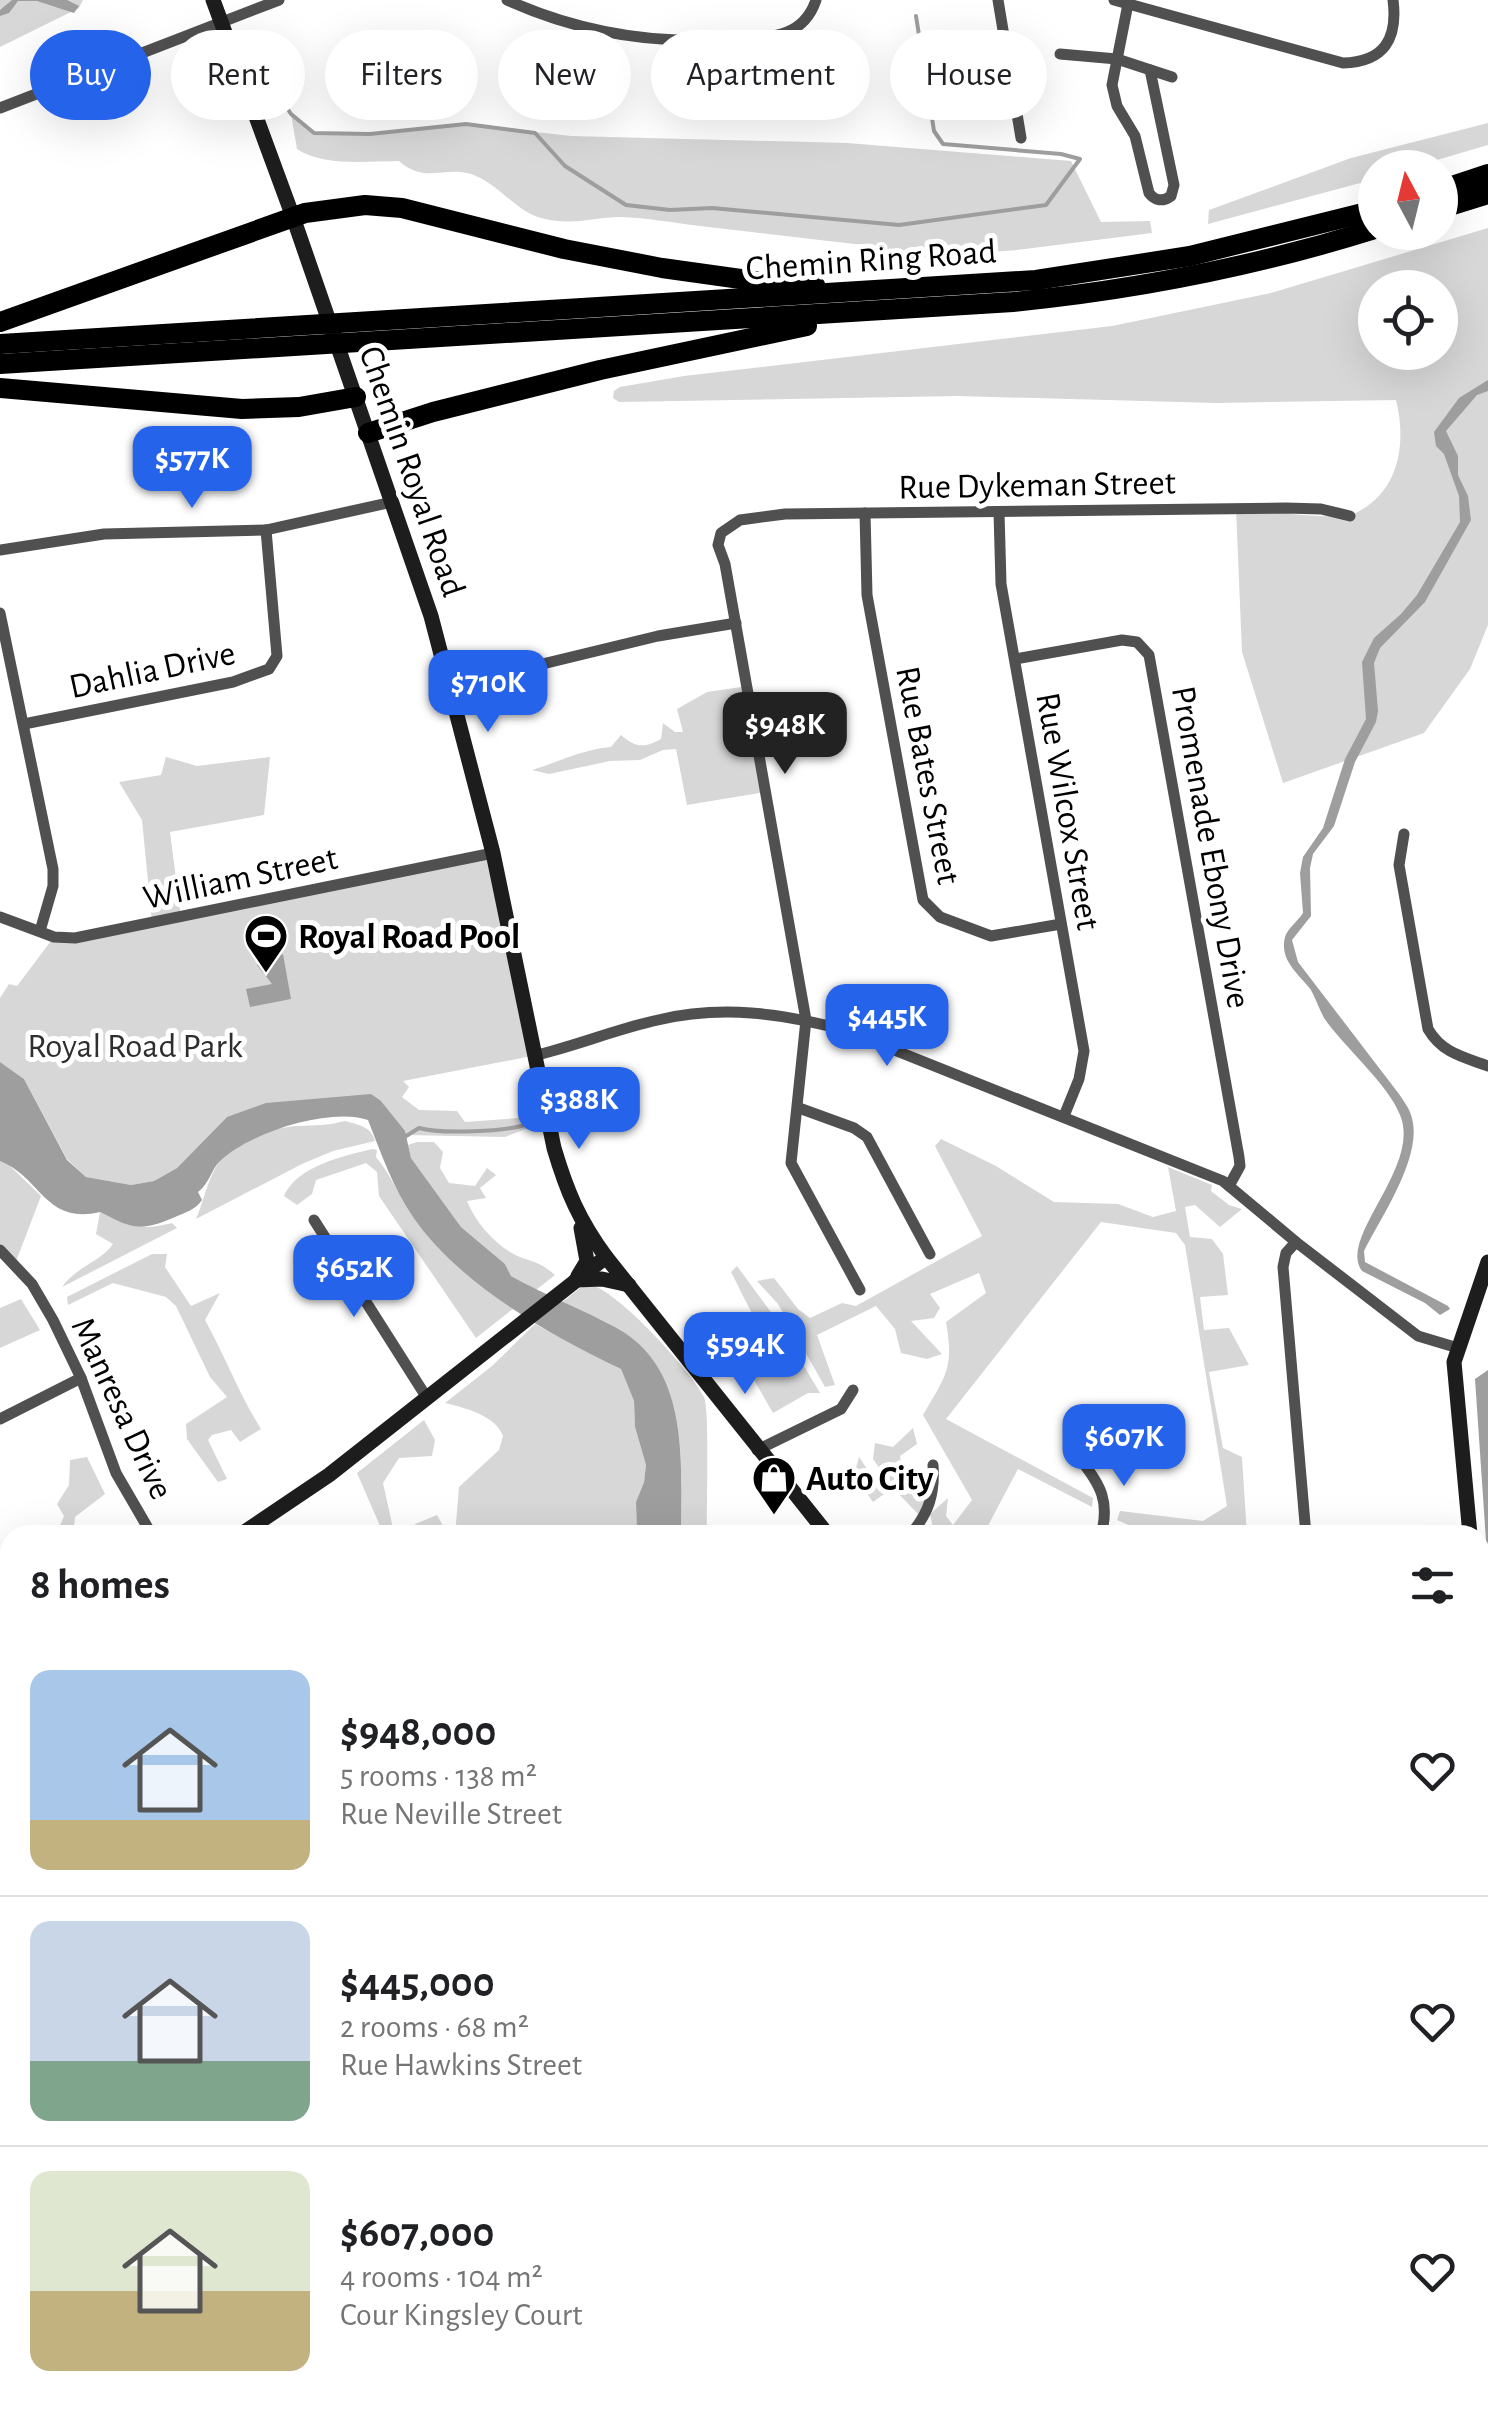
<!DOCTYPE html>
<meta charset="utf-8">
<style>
body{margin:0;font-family:"Alegreya Sans",sans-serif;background:#f2f2f2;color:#202124;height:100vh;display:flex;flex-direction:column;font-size:38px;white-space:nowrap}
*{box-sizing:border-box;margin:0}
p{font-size:32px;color:#757577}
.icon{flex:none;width:55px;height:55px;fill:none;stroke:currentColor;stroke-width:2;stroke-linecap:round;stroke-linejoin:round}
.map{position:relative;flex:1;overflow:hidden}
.panel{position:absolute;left:0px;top:1525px;width:1490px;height:892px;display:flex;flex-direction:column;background:#fff;border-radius:30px 30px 0 0;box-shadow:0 10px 40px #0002}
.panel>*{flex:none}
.guide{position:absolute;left:30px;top:30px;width:1430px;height:90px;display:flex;gap:20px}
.needle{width:65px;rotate:353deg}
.fabs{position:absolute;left:1358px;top:150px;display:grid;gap:20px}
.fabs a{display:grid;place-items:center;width:100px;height:100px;border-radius:50%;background:#fff;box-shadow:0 10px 40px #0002;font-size:50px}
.price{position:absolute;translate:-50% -85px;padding:0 22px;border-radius:20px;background:#2563eb;color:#fff;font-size:32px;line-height:65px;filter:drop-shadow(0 2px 5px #0008)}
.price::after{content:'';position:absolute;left:50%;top:60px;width:30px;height:22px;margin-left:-15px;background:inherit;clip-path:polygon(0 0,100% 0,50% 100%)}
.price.active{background:#222;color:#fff}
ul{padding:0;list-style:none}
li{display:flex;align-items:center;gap:30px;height:250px;padding:0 30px}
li+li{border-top:2px solid #e0e0e0}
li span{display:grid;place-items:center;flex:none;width:280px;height:200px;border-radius:20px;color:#555}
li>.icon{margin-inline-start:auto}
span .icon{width:120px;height:120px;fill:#fffc;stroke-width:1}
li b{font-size:42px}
h2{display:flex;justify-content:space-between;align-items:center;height:120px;padding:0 30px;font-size:42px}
.tag{padding:0 35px;border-radius:45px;background:#fff;box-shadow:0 10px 40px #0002;font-size:35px;line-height:90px}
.tag.active{background:#2563eb;color:#fff}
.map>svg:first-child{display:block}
</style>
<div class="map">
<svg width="1488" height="2416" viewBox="0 0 1488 2416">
<rect width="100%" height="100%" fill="#fff"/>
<g fill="#d7d7d7" fill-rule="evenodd">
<path d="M0,0H83L79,8L0,47Z"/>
<path d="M291,114L314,133L370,134L466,124L571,136L847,143L1071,161L1101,222L1150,221L1152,233L1017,250L901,259L882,247C821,240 761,233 700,226C673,223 644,217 617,217C589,218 572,226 541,218C514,210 498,183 471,174C443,166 425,184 399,161C368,161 324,167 297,149Z"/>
<path d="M1488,123V145L1413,167L1375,168V179L1208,224L1209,210L1351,158Z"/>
<path d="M1488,228V625L1470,669L1424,733L1283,783L1242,652L1236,509C1257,510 1339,521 1353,514C1399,494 1407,444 1396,400L1216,403L958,396L619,402L613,398L614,391L620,387L684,376L1112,326L1271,293ZM1375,288H1440V352H1375Z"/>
<path d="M748,686L766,792L687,805L676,749L663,750L640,760L610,761L549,774L532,770C558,762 584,749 611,747L621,735C636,748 644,748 661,739L663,723L675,732H683L677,709L707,692Z"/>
<path d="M166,757L197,766L270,757L264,815L170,832L181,917L493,853L537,1055L403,1081L409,1087L402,1097L419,1110L457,1111L465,1122L532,1117L531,1127L505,1137L406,1135L381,1101L227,1117L177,1168L154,1181L131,1185L86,1177L67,1159L24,1079L0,1062V998L9,984L17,986L54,937L152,922L142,820L119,782L161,775Z"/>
<path d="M345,1121C359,1125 371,1126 375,1141L333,1151L302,1164L196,1219C203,1203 207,1182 216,1167C229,1142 272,1127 298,1126C317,1125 326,1126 345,1121Z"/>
<path d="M941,1139L996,1166L1054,1202L1118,1204L1153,1217L1176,1211L1168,1167L1212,1185L1211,1191L1229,1205L1242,1209L1220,1227L1195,1205L1185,1207L1190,1237L1212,1239L1223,1254L1228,1295L1200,1297L1204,1330L1229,1328L1249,1365L1209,1372L1223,1448L1242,1457L1247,1535H1151L1117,1520L1120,1511L1203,1521L1227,1506L1185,1245L1176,1233L1101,1222L946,1419L1093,1498L1092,1507L1018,1469L983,1535L934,1533L930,1514L948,1498L946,1516L953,1525L972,1500L923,1415C946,1375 954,1369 946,1322L986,1293L979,1273L930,1294L940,1308L934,1318L911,1321L942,1354L927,1359L901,1353L895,1329L876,1306L817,1335L835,1385L825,1387L778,1304L757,1281L774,1278L798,1309L810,1318L842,1303L856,1306L982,1236L935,1146Z"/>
<path d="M417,1142H434L443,1152L440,1168L449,1183L475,1186L487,1168L496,1175L480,1188L486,1198L467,1201C475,1221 491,1240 510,1252C528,1263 536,1258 555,1275L536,1290L511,1276L505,1264L461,1227L411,1158L408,1145Z"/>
<path d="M373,1149L377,1150L376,1157C392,1176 400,1199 414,1218C440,1254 478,1283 514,1308L476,1338L379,1196L377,1172L366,1163L316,1180L312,1194L297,1205L284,1196C297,1166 343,1156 373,1149Z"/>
<path d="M0,1161L8,1164L41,1196L15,1264L0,1250Z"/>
<path d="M100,1212C128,1227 140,1231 172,1223L177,1228L62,1287C77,1266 99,1263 113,1244L96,1234Z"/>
<path d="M152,1254H167L165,1267L191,1306L220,1293L205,1320C225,1356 239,1394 261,1429L240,1442L231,1430L212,1435L208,1440L227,1479L218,1482L187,1439L186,1424L227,1397L210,1377L176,1306L166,1297L113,1283L68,1305L67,1297Z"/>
<path d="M737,1266L776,1319L820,1393H808L773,1413L746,1366L783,1345C759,1337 743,1294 731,1272Z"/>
<path d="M591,1285C618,1291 691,1371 704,1397C710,1410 706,1512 707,1535H681C681,1460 691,1374 618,1329C601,1318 579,1312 561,1303L580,1288Z"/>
<path d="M21,1299L40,1330L0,1348V1308Z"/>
<path d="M535,1324L621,1369L634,1401L635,1427L646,1465L644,1482L636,1502L637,1535H455L459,1487L499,1450L503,1436C495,1415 465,1408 445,1403L492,1366Z"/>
<path d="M424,1420L435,1440L432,1456L399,1458L383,1483L393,1528L388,1535H384L357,1473Z"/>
<path d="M913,1428L917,1444L900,1456L903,1471L917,1485L928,1481L929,1494L919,1515L894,1489L873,1459L875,1443L893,1447Z"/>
<path d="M87,1457L105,1494L75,1517L73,1535H56L64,1516L57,1504L69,1485L70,1460Z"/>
<path d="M859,1457L884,1494L873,1502L854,1475Z"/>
<path d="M437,1515L448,1535H419L415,1524Z"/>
<path d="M0,1896L10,1901V1979L0,1965Z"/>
<path d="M1480,1966L1488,1969V2094L1480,2092Z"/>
<path d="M10,2112V2155L0,2156V2113Z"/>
<path d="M1480,2355L1488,2356V2416H1027L1029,2408H1480Z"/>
<path d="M897,2408H1014L1011,2416H898Z"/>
</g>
<g fill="#9e9e9e">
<path d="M12,0H67L79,6L74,13L37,1H18L9,13L0,16V10Z"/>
<path d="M1488,380V391L1477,395L1446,431L1458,456V475L1468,496L1471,520L1425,602L1380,648L1374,663L1378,711L1376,722L1355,762L1334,826L1313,854L1310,868L1311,916L1292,940L1298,962L1399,1094C1403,1100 1409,1108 1411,1115C1425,1154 1381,1217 1364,1251L1365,1262L1448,1306L1450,1309L1440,1315L1425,1303L1362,1271C1337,1238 1422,1167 1400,1115C1388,1084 1344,1047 1324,1018C1319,1009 1316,999 1311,990C1299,974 1279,961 1285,937C1288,928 1298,921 1303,913L1300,873L1303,857L1323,828L1345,759L1366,719L1362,662L1374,638L1401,614L1417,595L1460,522L1459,496L1444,454L1436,446L1434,432L1459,398Z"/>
<path d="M283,954L291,999L250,1007L246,989L272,984L257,965Z"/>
<path d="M0,1062L24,1079L67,1160L86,1177L131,1185L154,1181L177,1168L227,1117L266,1103L371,1094L381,1101L405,1131L411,1158L461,1227L505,1264L511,1276C545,1295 581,1309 615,1327C691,1368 681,1462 681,1535H637L636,1502L644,1482L646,1465L635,1427L634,1401L621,1369C550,1335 459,1284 413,1217C393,1188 381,1153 368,1120C329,1107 249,1133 220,1161C211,1170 209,1184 198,1192L202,1200C195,1210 186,1212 175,1217C141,1232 132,1229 100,1212C45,1225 41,1177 0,1161Z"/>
<path d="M1488,1370V1570L1475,1379Z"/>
</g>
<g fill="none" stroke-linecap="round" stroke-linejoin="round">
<g stroke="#9e9e9e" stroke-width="4">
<path d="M254,48L264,68"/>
<path d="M271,84L291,114L314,133L370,134L466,124L535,133L565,166L626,205L670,210L712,208L899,225L1046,205L1080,159L1061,154L943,144L934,131L916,16"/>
<path d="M403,1138L419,1128C440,1134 506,1132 528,1124"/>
<path d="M1222,2416L1223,2408"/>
</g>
<g stroke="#505050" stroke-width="11">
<path d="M507,0C580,33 653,45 733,39C769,37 803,39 816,0"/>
<path d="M998,0L1021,138"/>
<path d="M1114,0L1343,63C1384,62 1398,39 1393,0"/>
<path d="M1128,4L1112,85L1117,106L1135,136L1149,193C1155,201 1163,202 1171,196L1174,185L1150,70"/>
<path d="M1060,54L1117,59L1172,77"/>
<path d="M0,108L279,0"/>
<path d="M999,512L1001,584L1084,1051L1079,1079L1064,1116"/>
<path d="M865,513L867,595L923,900L940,917L991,936L1061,924"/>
<path d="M0,550L104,534L266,530L392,502"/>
<path d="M0,613L53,869V886L40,931"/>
<path d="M1015,659L1122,640L1137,642L1149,655L1239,1157L1240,1166L1229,1186"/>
<path d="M452,686L658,636L736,623"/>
<path d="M24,724L233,682L269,669L277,656L266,530"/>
<path d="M1404,834L1399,865L1428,1029C1442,1053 1463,1057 1488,1066"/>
<path d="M0,917L54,937L75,938L493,853"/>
<path d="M537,1055C578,1045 617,1029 658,1020C721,1005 782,1013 844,1030L1223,1181L1296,1242L1418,1336L1458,1348"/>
<path d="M799,1108L854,1128L867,1137L930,1254"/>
<path d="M314,1220L427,1398"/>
<path d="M1296,1242L1286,1253L1283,1267L1306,1535"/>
<path d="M0,1250L32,1284L53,1320L81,1378L116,1473L152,1535"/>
<path d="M860,1290L791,1163L806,1020L725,564L718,545L721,533L740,520L785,514L1286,508L1321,509L1350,516"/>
<path d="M0,1419L81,1378"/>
<path d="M757,1450L841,1409L853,1390"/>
<path d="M1080,1459C1101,1485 1110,1502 1101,1535"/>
<path d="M910,1535C929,1513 935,1494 933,1465"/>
<path d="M0,1994L8,2051L0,2064"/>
<path d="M0,2213L10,2212"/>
<path d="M0,2374L7,2416"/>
<path d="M157,2408L158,2416"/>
<path d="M717,2408L718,2416"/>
</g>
<g stroke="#1d1d1d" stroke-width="15">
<path d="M213,0L293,217L431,616L493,853L554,1148C567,1192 579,1220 606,1257L828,1535"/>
<path d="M578,1276L587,1261L581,1228"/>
<path d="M576,1280L602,1279L629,1285"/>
<path d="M240,1535L329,1475L606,1257"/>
<path d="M1470,1535L1454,1362L1488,1262"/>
<path d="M1480,1663L1484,1708L1480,1777"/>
<path d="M0,1710L10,1701"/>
<path d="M1480,1914L1488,1932"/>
<path d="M1480,1966L1488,1969"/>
</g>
<g stroke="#000" stroke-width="20">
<path d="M1440,190L1488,174"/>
<path d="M1440,209L1488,194"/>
<path d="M0,322L305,213L365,205L402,208L564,249L662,268L755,281L815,285"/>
<path d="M0,344L1036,280L1190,256L1375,210"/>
<path d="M0,364L1013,302C1135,290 1257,266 1375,229"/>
<path d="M0,388L242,409L299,407L356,397"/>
<path d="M368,433L433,412L600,370L807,326"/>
</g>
</g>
<defs>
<symbol id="stadium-pin" viewBox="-11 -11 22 30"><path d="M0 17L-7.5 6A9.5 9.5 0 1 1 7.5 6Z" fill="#000" stroke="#fff"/><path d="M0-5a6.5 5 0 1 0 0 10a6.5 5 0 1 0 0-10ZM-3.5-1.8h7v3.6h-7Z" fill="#fff"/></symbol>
<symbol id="shop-pin" viewBox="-11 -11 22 30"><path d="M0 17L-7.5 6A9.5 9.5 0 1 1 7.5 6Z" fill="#000" stroke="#fff"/><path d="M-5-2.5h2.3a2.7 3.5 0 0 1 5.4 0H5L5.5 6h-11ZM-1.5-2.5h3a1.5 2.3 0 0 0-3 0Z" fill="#fff"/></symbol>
</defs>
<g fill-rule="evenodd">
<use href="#stadium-pin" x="241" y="911" width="50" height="68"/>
<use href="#shop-pin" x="749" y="1453" width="50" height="68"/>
</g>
<g text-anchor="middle" stroke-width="10" stroke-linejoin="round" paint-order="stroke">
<g font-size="35" fill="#000" stroke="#fff">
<text transform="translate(871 259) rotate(-4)" y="12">Chemin Ring Road</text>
<text transform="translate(413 471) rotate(71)" y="12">Chemin Royal Road</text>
<text transform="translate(1037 484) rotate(-1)" y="12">Rue Dykeman Street</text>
<text transform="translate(152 669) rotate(-12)" y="12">Dahlia Drive</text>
<text transform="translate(929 775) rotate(79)" y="12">Rue Bates Street</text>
<text transform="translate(1069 811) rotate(80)" y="12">Rue Wilcox Street</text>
<text transform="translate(1212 847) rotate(80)" y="12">Promenade Ebony Drive</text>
<text transform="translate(240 877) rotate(-12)" y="12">William Street</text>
<text transform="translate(123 1408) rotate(65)" y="12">Manresa Drive</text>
</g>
<g font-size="35" font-weight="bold" fill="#000" stroke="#fff" text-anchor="start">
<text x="298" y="948">Royal Road Pool</text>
<text x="806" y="1490">Auto City</text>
</g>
<g font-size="35" fill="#2e2e2e" stroke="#fff">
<text x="135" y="1057">Royal Road Park</text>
</g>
</g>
</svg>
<div class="fabs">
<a><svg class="needle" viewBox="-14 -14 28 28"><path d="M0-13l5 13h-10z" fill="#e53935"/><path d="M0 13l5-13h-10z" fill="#757577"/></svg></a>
<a><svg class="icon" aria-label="locate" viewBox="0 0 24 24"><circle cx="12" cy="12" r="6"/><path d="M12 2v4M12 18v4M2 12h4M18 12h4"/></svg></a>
</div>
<b class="price" style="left:192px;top:511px">$577K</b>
<b class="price" style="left:488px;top:735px">$710K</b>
<b class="price active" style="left:785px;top:777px">$948K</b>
<b class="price" style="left:887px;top:1069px">$445K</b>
<b class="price" style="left:579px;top:1152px">$388K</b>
<b class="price" style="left:354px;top:1320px">$652K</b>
<b class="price" style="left:745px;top:1397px">$594K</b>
<b class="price" style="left:1124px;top:1489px">$607K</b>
<div class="guide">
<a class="tag active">Buy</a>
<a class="tag">Rent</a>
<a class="tag">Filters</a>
<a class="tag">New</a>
<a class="tag">Apartment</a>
<a class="tag">House</a>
</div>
<section class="panel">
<h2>8 homes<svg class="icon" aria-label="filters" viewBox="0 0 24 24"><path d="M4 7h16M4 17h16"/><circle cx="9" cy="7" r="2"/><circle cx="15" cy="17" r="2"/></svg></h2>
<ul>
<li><span style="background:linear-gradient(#a9c7e8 75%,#c2b280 0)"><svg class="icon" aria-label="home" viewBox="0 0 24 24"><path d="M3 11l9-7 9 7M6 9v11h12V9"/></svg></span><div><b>$948,000</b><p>5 rooms · 138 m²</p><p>Rue Neville Street</p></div><svg class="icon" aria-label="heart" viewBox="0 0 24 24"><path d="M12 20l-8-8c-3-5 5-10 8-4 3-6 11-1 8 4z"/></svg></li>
<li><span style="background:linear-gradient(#c9d6e8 70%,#7fa58c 0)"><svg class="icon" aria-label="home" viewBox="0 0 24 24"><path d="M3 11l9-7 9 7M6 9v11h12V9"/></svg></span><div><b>$445,000</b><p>2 rooms · 68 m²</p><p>Rue Hawkins Street</p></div><svg class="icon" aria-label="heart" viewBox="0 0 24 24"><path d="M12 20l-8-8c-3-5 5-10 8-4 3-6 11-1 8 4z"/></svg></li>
<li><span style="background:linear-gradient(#dfe7d0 60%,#c2b280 0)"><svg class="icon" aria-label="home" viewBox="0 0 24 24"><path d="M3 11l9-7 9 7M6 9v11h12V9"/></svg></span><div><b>$607,000</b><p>4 rooms · 104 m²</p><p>Cour Kingsley Court</p></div><svg class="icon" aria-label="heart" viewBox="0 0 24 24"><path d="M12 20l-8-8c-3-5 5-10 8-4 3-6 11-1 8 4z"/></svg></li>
</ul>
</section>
</div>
